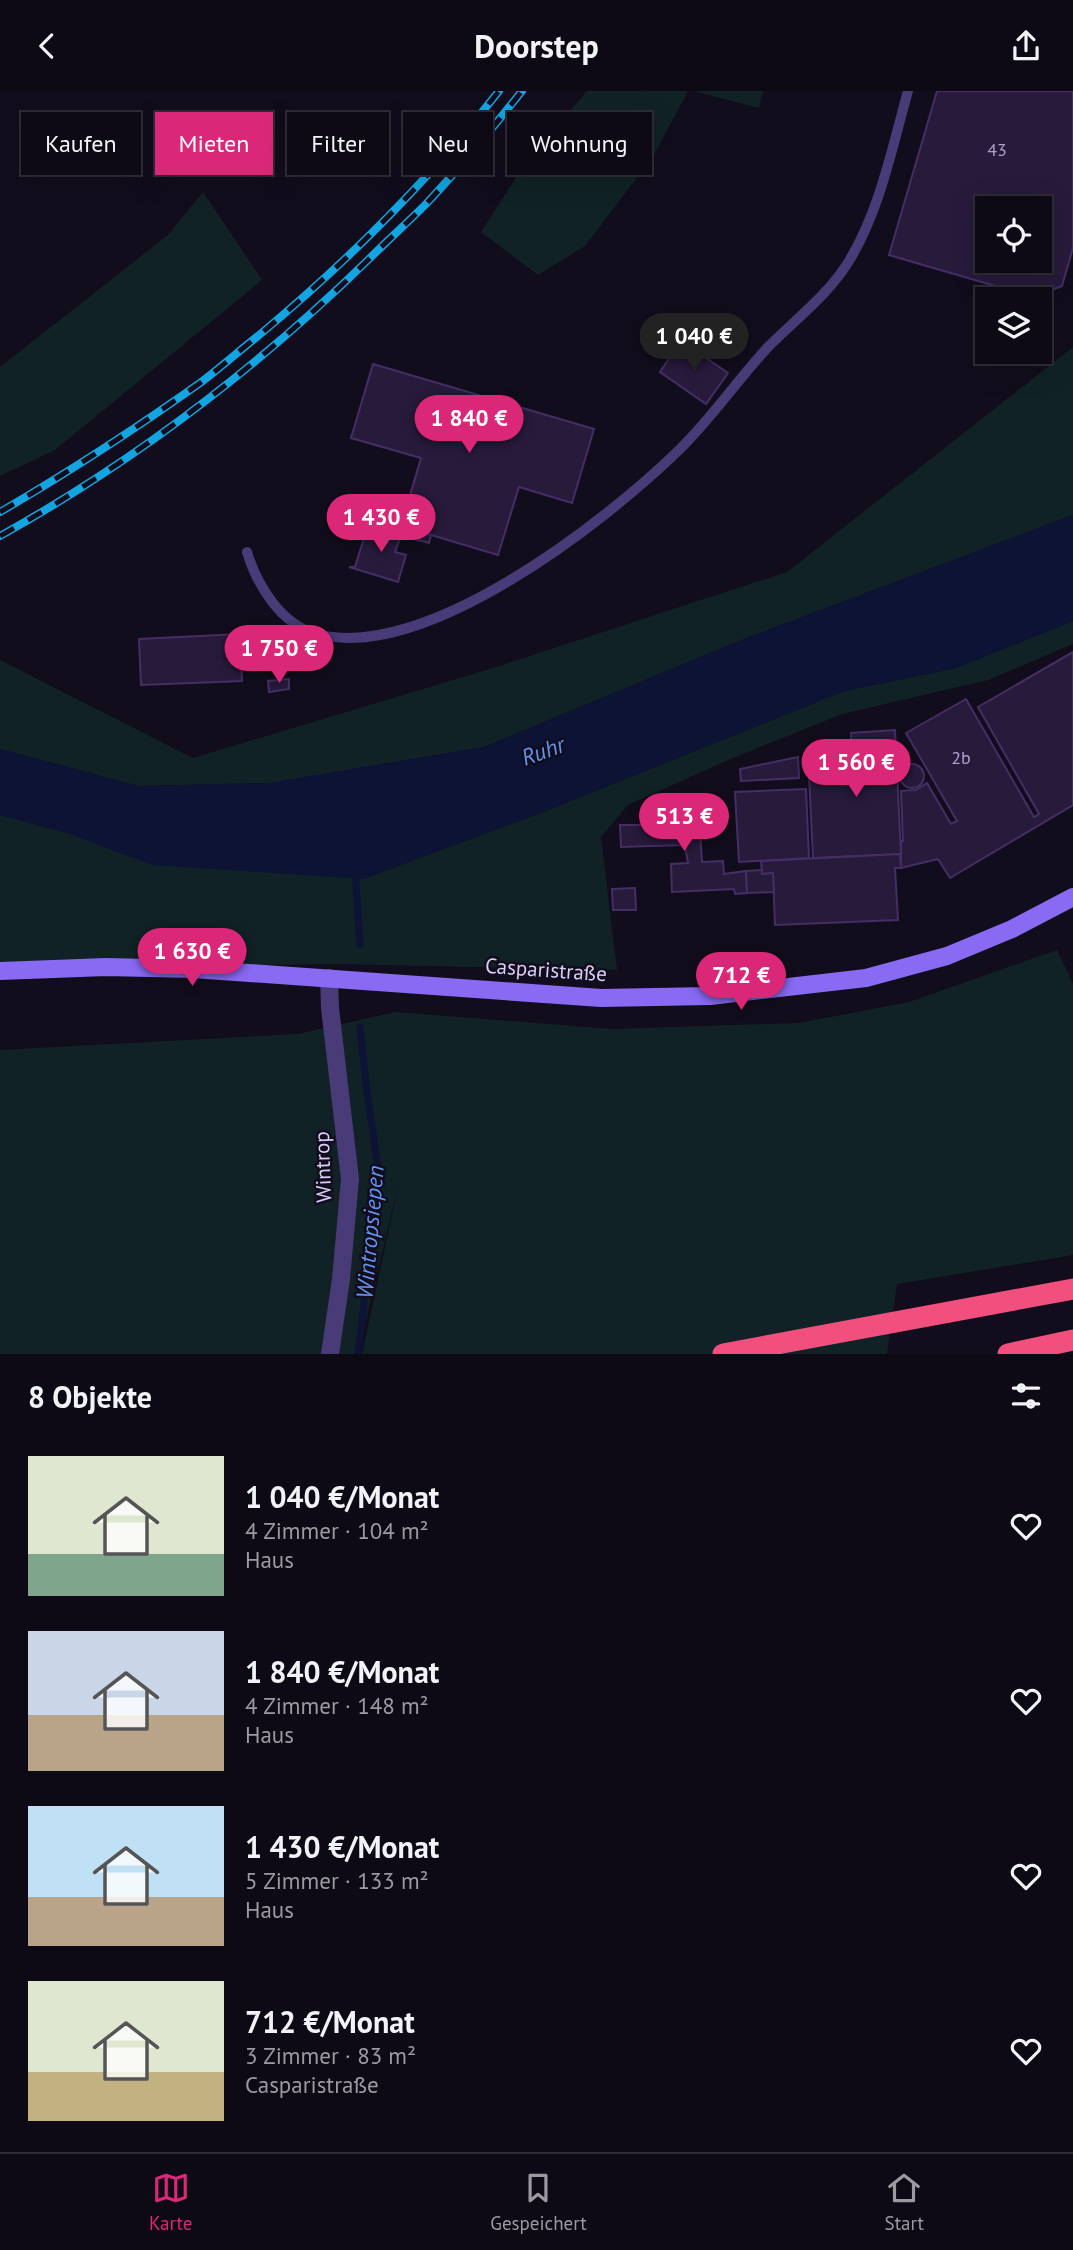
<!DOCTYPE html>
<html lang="de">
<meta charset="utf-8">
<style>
body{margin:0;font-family:"PT Sans",sans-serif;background:#17131e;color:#f1f3f6;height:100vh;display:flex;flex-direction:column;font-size:26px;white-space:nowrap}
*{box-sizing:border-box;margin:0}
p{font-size:23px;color:#9b9aa0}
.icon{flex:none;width:38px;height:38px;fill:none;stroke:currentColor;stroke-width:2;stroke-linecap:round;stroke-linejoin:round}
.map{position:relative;height:1263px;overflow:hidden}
.panel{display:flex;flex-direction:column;background:#0e0a15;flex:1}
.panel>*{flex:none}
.hud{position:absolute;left:21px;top:21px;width:700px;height:63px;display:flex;gap:14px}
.controls{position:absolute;left:975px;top:105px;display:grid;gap:14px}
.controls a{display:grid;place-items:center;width:77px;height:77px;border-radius:0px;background:#0e0a15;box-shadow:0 7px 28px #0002,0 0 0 2px #2e2b34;font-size:35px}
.price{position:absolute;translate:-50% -60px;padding:0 16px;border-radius:24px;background:#db2777;color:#fff;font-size:23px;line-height:46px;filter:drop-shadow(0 2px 4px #0008)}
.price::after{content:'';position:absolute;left:50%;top:42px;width:21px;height:16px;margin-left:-10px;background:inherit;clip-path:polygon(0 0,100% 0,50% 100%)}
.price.active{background:#222;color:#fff}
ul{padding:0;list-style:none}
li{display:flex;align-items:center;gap:21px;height:175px;padding:0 28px}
li span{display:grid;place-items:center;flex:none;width:196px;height:140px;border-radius:0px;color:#555}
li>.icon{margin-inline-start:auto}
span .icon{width:84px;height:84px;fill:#fffc;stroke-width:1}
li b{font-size:30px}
h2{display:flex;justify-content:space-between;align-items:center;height:84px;padding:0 28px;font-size:30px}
.tag{padding:0 24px;border-radius:0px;background:#0e0a15;box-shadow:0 7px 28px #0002,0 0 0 2px #2e2b34;font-size:24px;line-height:63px}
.tag.active{background:#db2777;color:#fff}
header{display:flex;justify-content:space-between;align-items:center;height:91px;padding:0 28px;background:#0e0a15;font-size:32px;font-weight:700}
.dock{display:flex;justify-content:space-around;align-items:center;height:98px;border-top:2px solid #2e2b34;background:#0e0a15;font-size:19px;color:#9b9aa0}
.dock a{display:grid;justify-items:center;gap:4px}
.dock .active{color:#db2777}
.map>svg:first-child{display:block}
</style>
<header><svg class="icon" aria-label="back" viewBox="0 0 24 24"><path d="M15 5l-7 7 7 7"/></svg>Doorstep<svg class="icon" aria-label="share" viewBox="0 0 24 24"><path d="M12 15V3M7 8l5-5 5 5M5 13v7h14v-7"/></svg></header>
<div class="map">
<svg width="1073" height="1263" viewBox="0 0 1073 1263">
<rect width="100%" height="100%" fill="#120d1c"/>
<g fill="#102225">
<path d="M587,0H688L654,64L585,155L538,184L481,141L527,69Z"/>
<path d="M693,0H763L759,17Z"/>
<path d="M203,101L262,189L55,359L0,385V276L168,144Z"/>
<path d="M1073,256V424L744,548L484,656L270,692L138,695L0,658V569L193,667L490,578L787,481Z"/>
<path d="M1073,530V553L988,589L842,623L728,669L628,714L601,746L617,879L336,873L0,877V724L64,741L363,788L543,721L844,600L956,577Z"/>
<path d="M1057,859L1073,893V1164L897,1193L887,1263H362L399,1091L358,1263H0V959L298,943L395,921L612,938L799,932L909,911Z"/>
</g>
<path fill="#0c1335" d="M1073,424V530L956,577L844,600L543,721L363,788L152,774L64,741L0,724V658L138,695L270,692L484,656L744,548Z"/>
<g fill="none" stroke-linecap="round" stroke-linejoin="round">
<g stroke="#0c1335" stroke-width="7">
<path d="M355,781L360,853"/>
<path d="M358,1263L379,1084L366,993L360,936"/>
</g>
</g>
<g fill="#271a3b" stroke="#442e65" stroke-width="2" fill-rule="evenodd">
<path d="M937,0H1073V157L1062,195L1033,206L889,164ZM987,117H1040V170H987Z"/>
<path d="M681,250L728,282L706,313L660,281Z"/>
<path d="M373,273L594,338L572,412L519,396L498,464L401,435L421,367L351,347Z"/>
<path d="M363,432L408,445L401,444L395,461L406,464L398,491L349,476H355L368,434Z"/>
<path d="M402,436L422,442L419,450L400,443Z"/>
<path d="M422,442L431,444L429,452L419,449Z"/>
<path d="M240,543L242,590L141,594L139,548Z"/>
<path d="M1073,561V714L950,787L938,768L901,777V750H903L901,700L916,699L927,692L951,733L957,730L906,642L966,608L1034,726L1039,723L978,616Z"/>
<path d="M289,588V598L269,601L268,590Z"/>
<path d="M895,639L901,763L813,767L808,663L852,660L851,642Z"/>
<path d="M798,666L799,687L741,690L740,678Z"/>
<circle cx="912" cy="685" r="12"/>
<path d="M806,698L809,767L739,771L735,701Z"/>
<path d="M699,724L702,771L723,770L724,783L746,780L747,802L735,803L734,798L672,801L671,773L688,772L685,754L621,756L620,734H642V726Z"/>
<path d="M900,763L901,777H895L898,829L775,834L773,782L762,783L761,770Z"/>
<path d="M762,779V783L773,782L774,801L747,802L746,780Z"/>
<path d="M635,797L636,819H613L612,798Z"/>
</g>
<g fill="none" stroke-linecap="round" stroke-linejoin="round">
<path stroke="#493b77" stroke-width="10" d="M247,461C257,494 281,534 317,543C425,572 605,431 679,359C712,327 738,288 769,255C796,228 829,203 849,170C880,119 892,57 908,0"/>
<path stroke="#493b77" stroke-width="18" d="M329,887L330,917L350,1088L341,1188L330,1263"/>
<path stroke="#886af3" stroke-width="18" d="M0,880L106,876L193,878L601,907L710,905L866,887L947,865L1012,838L1073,806"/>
<g stroke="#f1507f" stroke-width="21">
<path d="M723,1263L1073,1198"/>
<path d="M1008,1263L1073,1249"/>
</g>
<defs>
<g id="rail">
<path d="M0,421C69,381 135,338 200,292C220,277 239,260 258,245C346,172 428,90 499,0"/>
<path d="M0,445C135,370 258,276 368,169C387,150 407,132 426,113C460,77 491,39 522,0"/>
</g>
</defs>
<use href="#rail" stroke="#12a5e1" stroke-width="8"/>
<use href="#rail" stroke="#120d1c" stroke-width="5" stroke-dasharray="16" stroke-linecap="butt"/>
</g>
<g text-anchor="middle" stroke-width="5" stroke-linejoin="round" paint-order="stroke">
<g font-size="18" fill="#ada0cb">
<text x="997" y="65">43</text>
<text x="961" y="673">2b</text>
</g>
<g font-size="21" fill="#daccfb" stroke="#120d1c">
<text transform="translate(546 879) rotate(4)" y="7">Casparistraße</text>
<text transform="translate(323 1076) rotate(-92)" y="7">Wintrop</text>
</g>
<g font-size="23" font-style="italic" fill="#6294f2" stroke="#120d1c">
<text transform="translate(543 660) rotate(-20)" y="8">Ruhr</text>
<text transform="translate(370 1141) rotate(-85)" y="8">Wintropsiepen</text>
</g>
</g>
</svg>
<div class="controls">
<a><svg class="icon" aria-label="locate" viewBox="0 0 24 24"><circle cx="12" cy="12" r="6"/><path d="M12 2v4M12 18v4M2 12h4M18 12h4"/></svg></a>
<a><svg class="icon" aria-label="layers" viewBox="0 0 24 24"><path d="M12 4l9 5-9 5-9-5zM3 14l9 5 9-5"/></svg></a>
</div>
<b class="price active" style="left:694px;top:282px">1 040 €</b>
<b class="price" style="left:469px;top:364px">1 840 €</b>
<b class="price" style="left:381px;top:463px">1 430 €</b>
<b class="price" style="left:279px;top:594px">1 750 €</b>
<b class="price" style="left:856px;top:708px">1 560 €</b>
<b class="price" style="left:684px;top:762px">513 €</b>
<b class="price" style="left:192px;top:897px">1 630 €</b>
<b class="price" style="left:741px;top:921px">712 €</b>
<div class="hud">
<a class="tag">Kaufen</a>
<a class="tag active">Mieten</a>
<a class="tag">Filter</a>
<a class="tag">Neu</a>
<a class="tag">Wohnung</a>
</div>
</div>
<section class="panel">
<h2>8 Objekte<svg class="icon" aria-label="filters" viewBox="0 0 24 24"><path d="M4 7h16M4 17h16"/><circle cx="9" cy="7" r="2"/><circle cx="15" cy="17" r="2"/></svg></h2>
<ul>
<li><span style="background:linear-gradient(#dfe7d0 70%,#7fa58c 0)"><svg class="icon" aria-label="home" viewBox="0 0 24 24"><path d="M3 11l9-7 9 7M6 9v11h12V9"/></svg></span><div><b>1 040 €/Monat</b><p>4 Zimmer · 104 m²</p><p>Haus</p></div><svg class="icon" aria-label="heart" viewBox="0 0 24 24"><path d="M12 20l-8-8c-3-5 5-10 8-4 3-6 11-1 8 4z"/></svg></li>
<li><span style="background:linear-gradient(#c9d6e8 60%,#b9a48a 0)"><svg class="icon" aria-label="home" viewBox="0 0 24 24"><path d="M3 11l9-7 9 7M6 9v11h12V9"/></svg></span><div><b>1 840 €/Monat</b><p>4 Zimmer · 148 m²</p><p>Haus</p></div><svg class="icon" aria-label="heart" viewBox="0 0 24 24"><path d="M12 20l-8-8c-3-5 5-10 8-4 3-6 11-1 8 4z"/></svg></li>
<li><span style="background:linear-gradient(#bfe0f5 65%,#b9a48a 0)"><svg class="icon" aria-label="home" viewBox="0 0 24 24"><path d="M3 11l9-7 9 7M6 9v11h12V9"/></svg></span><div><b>1 430 €/Monat</b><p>5 Zimmer · 133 m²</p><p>Haus</p></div><svg class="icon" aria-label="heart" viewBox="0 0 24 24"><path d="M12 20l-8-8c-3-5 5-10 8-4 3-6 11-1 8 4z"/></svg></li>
<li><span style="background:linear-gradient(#dfe7d0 65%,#c2b280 0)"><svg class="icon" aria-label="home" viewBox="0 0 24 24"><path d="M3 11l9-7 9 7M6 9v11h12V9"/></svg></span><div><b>712 €/Monat</b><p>3 Zimmer · 83 m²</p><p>Casparistraße</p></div><svg class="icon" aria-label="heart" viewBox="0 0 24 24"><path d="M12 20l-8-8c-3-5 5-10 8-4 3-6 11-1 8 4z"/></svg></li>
</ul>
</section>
<nav class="dock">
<a class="active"><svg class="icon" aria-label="map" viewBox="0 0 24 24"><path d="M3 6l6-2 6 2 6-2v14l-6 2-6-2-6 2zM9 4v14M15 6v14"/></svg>Karte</a>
<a><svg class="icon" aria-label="saved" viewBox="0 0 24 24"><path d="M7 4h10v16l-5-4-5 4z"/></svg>Gespeichert</a>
<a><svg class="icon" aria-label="home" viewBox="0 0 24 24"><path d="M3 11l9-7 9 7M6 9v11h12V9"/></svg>Start</a>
</nav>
